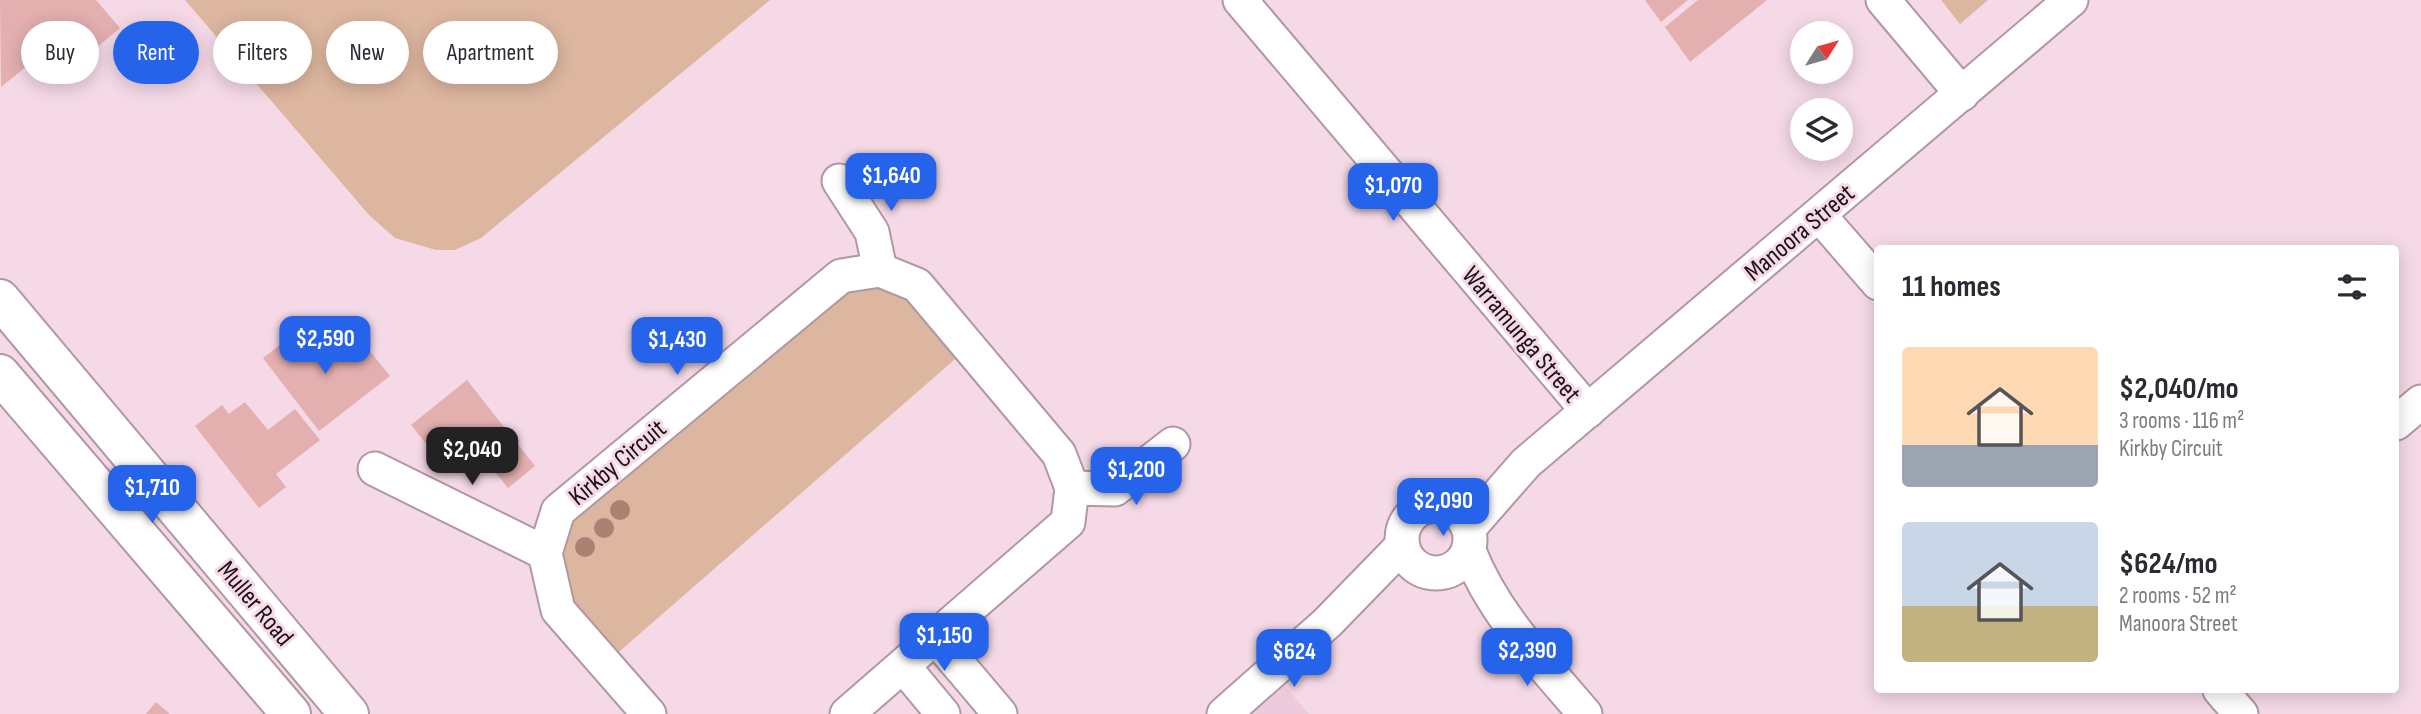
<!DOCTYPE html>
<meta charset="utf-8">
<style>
body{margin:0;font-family:"Sofia Sans Condensed",sans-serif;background:#f2f2f3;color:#2b2b33;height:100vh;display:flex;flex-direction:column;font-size:26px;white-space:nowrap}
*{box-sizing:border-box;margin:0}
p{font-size:23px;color:#7c7c81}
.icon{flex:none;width:38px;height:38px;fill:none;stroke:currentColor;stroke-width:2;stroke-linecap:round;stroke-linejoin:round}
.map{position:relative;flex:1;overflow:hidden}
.details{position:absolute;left:1874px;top:245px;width:525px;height:448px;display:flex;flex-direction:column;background:#fff;border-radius:7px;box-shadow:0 4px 18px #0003}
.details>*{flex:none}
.guide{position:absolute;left:21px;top:21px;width:665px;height:63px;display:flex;gap:14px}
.needle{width:46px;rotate:53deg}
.buttons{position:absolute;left:1790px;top:21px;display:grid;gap:14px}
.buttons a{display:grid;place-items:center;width:63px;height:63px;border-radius:50%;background:#fff;box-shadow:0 4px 18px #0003;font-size:35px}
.price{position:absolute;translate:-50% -60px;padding:0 16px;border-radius:14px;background:#2563eb;color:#fff;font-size:23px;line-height:46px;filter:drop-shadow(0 2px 4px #0008)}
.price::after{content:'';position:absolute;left:50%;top:42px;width:21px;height:16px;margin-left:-10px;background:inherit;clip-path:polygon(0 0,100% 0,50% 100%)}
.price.selected{background:#222;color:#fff}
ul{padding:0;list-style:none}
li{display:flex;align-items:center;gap:21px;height:175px;padding:0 28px}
li span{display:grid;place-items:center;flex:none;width:196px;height:140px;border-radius:7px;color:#555}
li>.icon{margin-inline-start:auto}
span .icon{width:84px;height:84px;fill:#fffc;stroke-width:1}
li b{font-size:30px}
h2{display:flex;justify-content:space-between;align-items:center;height:84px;padding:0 28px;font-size:30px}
.tag{padding:0 24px;border-radius:32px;background:#fff;box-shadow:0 4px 18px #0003;font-size:24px;line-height:63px}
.tag.selected{background:#2563eb;color:#fff}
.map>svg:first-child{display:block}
</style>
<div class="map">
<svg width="2421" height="714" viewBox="0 0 2421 714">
<rect width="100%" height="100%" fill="#f5d9e7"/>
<path fill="#edcadc" d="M1284,685L1309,714H1252Z"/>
<g fill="#ddb69f">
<path d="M185,0H770L481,238L455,250H436L395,238L369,215Z"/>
<path d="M1941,0H1988L1960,24Z"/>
<path d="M880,270L969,347L605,664L558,610V511L841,276Z"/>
</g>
<g fill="#e3afaf">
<path d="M0,0H96L120,28L53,84L33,61L1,87Z"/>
<path d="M1645,0H1688L1661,22Z"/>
<path d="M1698,0H1767L1690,62L1665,27Z"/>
<path d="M303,327L324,354L339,342L350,355L364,344L390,376L319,431L263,358Z"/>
<path d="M467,380L535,466L508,488L467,437L439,460L411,425Z"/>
<path d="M245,402L268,430L295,409L320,440L276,474L286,487L259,508L195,426L222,405L229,414Z"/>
<path d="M156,702L170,714H146Z"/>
</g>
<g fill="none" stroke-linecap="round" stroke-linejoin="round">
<defs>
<g id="minor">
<path d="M1240,0L1588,411"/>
<path d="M1883,0L1962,94"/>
<path d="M839,181L872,232L880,270"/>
<path d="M1819,215L1878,283"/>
<path d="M2396,423L2421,402"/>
<path d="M375,469L545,553"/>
<path d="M1072,488L1115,489L1173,444"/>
<circle cx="1436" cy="539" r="34"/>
<path d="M1469,528L1526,463L2071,0"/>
<path d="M1469,551C1494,615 1541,662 1585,714"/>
<path d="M935,637L1000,714"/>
<path d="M904,667L943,714"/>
<path d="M2220,690L2241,714"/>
<path d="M649,714L558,610L545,553L558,511L841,276L880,270L917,285L1059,454L1072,488L1068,522L847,714"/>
<path d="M1224,714L1327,623L1402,546"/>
</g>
<g id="secondary">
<path d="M0,299L349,714"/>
<path d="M0,374L291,714"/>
</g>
</defs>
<use href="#minor" stroke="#b197a4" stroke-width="37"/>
<use href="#secondary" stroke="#b197a4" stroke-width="42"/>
<use href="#minor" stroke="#fff" stroke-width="33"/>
<use href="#secondary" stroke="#fff" stroke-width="38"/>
</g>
<g fill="#ab8172">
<circle cx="620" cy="510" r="10"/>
<circle cx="604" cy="528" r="10"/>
<circle cx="585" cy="547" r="10"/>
</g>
<g text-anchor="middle" stroke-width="6" stroke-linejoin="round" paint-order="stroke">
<g font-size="26" fill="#1b1116" stroke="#f5d9e7">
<text transform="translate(1799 232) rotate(-40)" y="9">Manoora Street</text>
<text transform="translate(1522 334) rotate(50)" y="9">Warramunga Street</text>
<text transform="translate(617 462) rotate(-40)" y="9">Kirkby Circuit</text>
<text transform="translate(256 603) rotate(50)" y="9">Muller Road</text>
</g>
</g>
</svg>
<div class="buttons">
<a><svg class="needle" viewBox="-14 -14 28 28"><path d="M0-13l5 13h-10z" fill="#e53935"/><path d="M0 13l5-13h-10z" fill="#7c7c81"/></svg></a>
<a><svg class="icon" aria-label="layers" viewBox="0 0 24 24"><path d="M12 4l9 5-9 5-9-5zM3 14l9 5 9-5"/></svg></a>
</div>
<b class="price" style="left:891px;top:213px">$1,640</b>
<b class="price" style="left:1393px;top:223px">$1,070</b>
<b class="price" style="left:325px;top:376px">$2,590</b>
<b class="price" style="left:677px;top:377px">$1,430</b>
<b class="price selected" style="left:472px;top:487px">$2,040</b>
<b class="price" style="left:1136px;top:507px">$1,200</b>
<b class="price" style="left:152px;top:525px">$1,710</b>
<b class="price" style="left:1443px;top:538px">$2,090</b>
<b class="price" style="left:944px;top:673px">$1,150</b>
<b class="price" style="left:1527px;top:688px">$2,390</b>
<b class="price" style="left:1294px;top:689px">$624</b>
<div class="guide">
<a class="tag">Buy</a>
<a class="tag selected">Rent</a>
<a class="tag">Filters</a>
<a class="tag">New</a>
<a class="tag">Apartment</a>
</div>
<section class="details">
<h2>11 homes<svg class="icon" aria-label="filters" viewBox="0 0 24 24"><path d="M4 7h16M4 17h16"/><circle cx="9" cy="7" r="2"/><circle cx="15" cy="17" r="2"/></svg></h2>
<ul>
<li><span style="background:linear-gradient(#ffd9b3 70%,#9aa5b1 0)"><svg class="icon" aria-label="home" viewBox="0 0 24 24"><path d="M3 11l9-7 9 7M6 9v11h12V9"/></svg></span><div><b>$2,040/mo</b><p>3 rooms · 116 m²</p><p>Kirkby Circuit</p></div></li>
<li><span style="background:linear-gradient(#c9d6e8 60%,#c2b280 0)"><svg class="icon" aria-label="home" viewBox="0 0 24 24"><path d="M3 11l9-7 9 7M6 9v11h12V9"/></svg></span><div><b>$624/mo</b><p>2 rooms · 52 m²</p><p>Manoora Street</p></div></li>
</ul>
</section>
</div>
